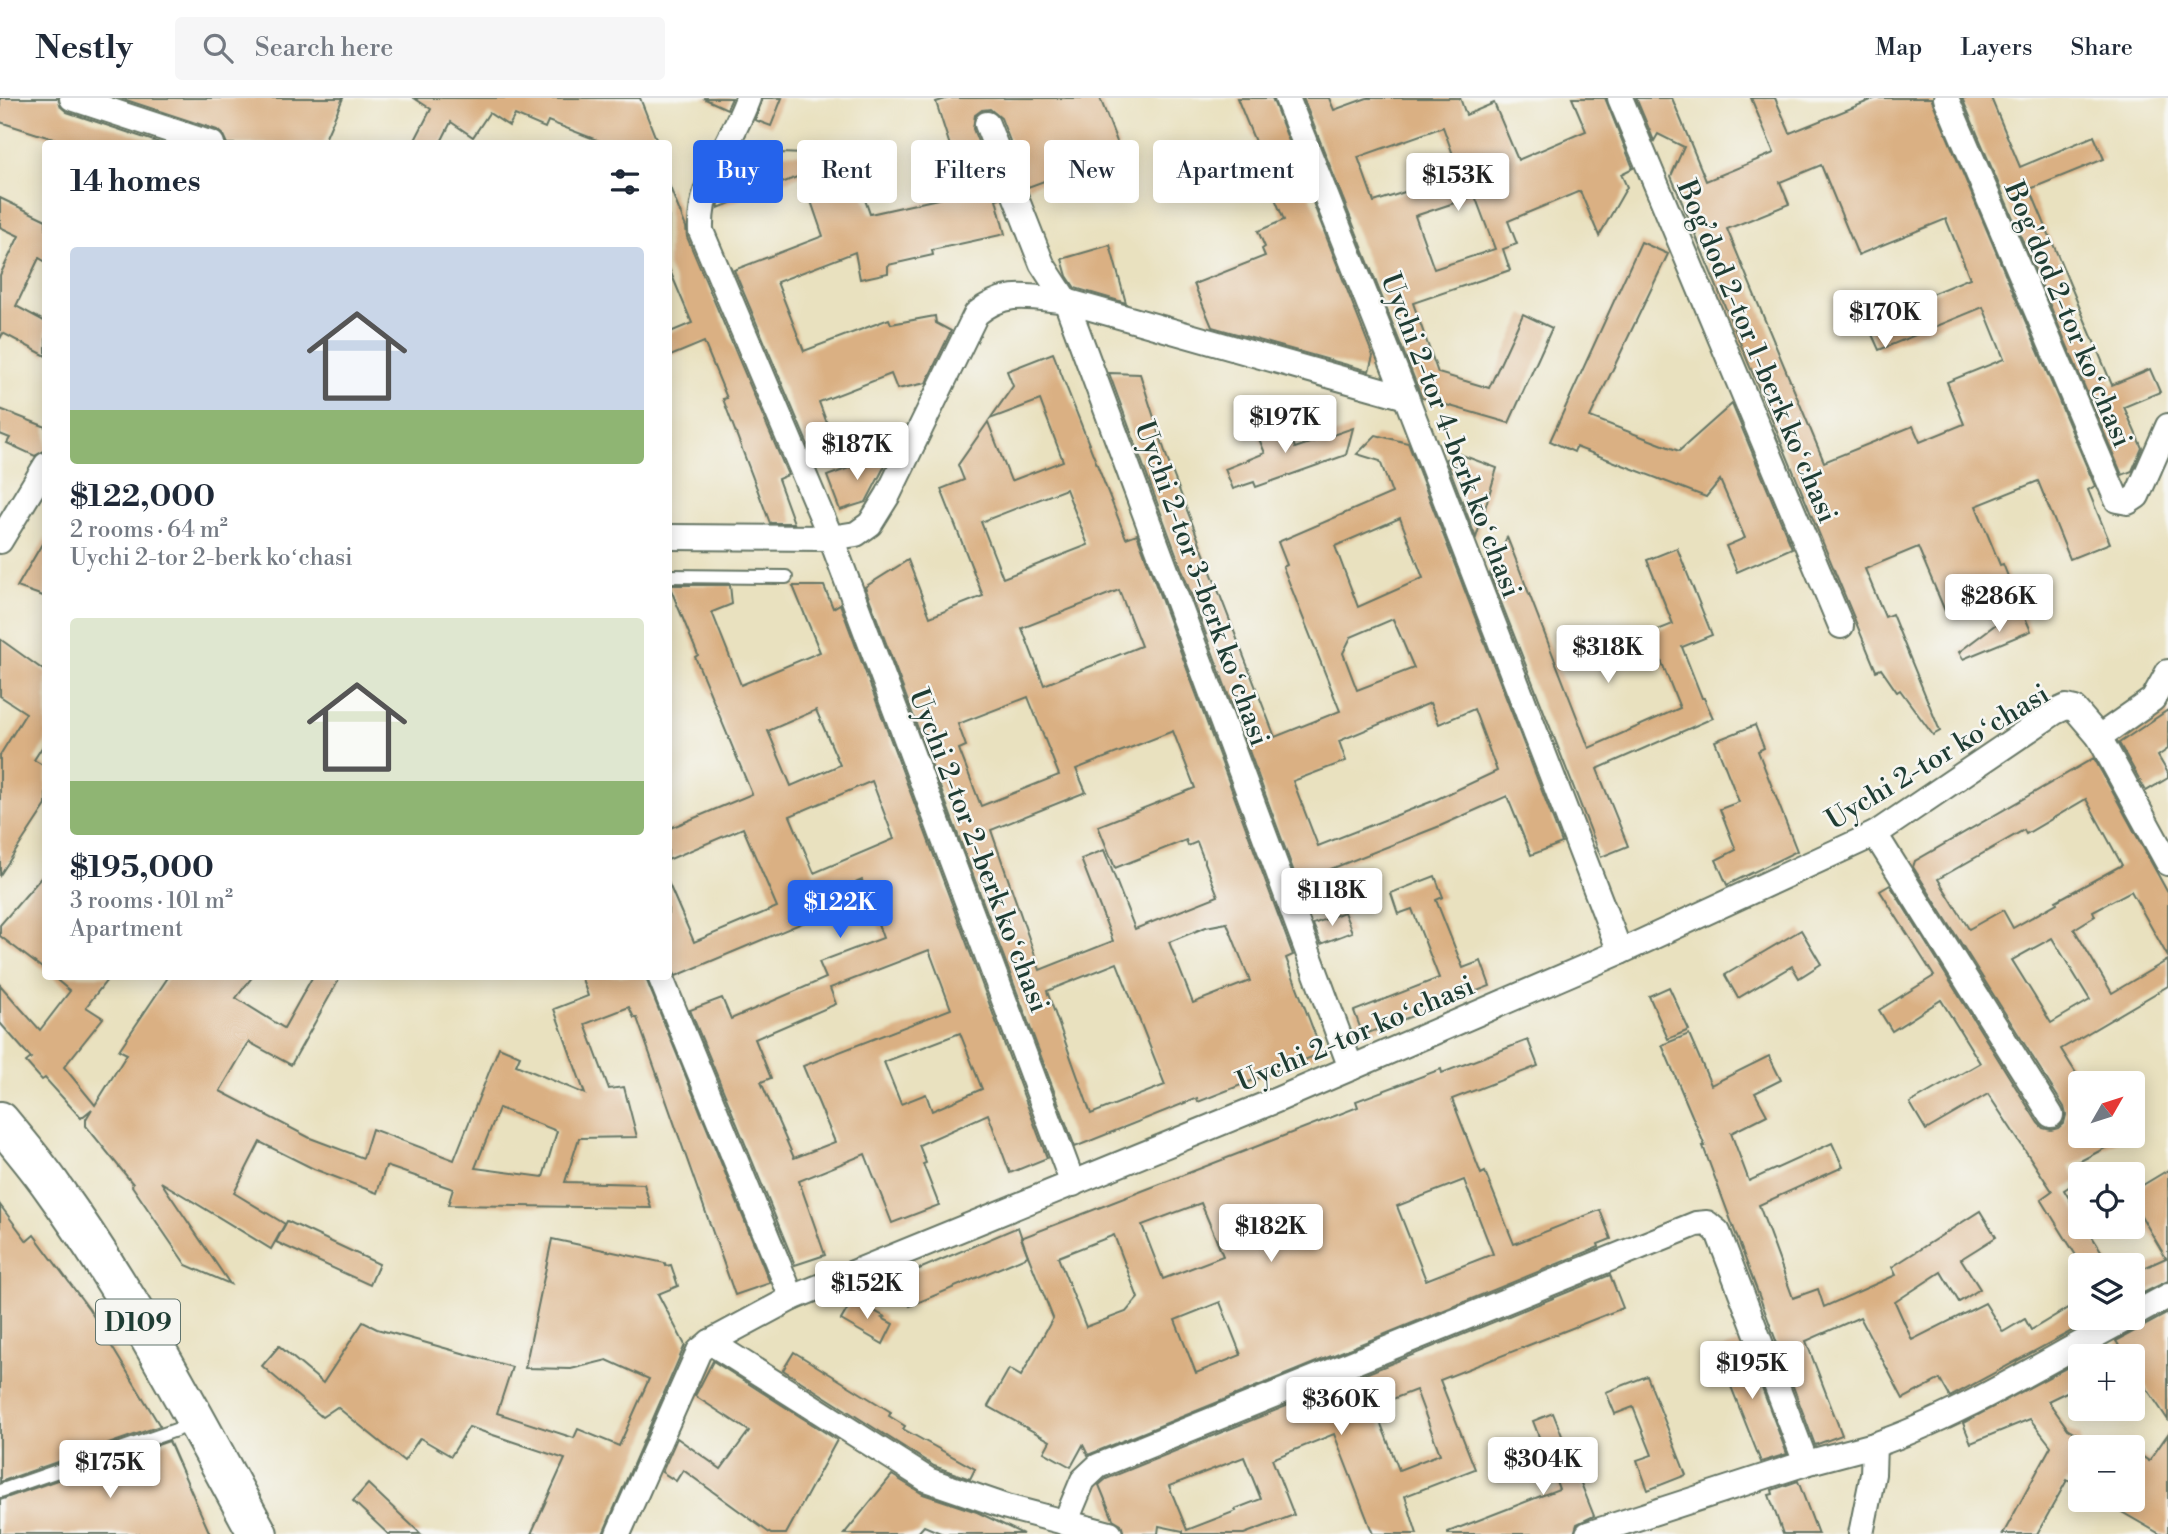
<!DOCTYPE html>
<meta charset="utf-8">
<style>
body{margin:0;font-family:"Libre Bodoni",serif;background:#f6f6f7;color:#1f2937;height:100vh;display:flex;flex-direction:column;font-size:26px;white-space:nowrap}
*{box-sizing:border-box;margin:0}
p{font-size:23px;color:#747a83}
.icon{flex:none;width:38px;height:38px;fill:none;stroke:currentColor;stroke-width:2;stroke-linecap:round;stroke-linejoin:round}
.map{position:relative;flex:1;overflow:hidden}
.sheet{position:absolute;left:42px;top:42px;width:630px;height:840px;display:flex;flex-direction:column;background:#fff;border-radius:7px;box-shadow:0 4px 18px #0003}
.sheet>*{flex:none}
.guide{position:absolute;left:693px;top:42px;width:665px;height:63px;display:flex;gap:14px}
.needle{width:46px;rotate:51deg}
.controls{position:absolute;left:2068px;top:973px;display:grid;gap:14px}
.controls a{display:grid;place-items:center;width:77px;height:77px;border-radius:7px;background:#fff;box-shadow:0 4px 18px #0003;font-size:35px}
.price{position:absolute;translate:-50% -60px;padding:0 16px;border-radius:7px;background:#fff;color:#222;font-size:23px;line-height:46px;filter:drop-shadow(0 2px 4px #0008)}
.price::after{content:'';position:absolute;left:50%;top:42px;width:21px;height:16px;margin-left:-10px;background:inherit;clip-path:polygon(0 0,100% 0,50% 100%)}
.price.current{background:#2563eb;color:#fff}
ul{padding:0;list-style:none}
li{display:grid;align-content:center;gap:14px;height:371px;padding:0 28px}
li span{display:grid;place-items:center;height:217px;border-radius:7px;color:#555}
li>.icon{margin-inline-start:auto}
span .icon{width:126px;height:126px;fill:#fffc;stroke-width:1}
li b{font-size:30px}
h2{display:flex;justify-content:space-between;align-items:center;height:84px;padding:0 28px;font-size:30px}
.chip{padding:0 24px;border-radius:7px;background:#fff;box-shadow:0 4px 18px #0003;font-size:24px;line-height:63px}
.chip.current{background:#2563eb;color:#fff}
header{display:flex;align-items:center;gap:42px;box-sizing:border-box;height:98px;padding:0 35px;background:#fff;border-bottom:2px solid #e0e1e3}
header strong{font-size:33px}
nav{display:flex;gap:38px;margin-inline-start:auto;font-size:24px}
.search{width:490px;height:63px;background:#f6f6f7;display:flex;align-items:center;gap:18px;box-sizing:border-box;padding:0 24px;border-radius:7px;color:#747a83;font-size:26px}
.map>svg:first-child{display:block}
</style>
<header>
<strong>Nestly</strong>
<div class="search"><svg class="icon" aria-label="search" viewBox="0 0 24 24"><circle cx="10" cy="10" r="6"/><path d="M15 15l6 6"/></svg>Search here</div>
<nav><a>Map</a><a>Layers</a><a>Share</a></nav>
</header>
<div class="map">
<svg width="2168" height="1436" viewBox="0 0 2168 1436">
<rect width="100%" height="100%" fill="#f6f6f2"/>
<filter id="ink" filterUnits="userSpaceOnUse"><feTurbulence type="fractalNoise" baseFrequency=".0143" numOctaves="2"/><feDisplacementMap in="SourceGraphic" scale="14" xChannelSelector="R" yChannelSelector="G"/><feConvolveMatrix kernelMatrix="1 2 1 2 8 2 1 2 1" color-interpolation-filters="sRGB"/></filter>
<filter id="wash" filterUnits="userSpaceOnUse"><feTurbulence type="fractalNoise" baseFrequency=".00686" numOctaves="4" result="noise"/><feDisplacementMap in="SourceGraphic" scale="28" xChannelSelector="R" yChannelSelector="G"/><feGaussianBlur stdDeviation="1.57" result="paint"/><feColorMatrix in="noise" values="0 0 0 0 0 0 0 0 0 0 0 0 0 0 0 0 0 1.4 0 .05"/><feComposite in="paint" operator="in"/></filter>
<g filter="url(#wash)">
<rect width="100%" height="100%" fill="#e9e1bf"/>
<g id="blocks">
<g fill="#dab083" fill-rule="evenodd">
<path d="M0,0H58L61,9L67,14L163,46H69L0,24Z"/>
<path d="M120,0H343L323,46H227L223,37L217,32Z"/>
<path d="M414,0H640L658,46H607L548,23L545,30L515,17L509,28L489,15L473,39L451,24L440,46H413L431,11Z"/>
<path d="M703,0H732L727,11Z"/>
<path d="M763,0H782L771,28L755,22Z"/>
<path d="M949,0H1100L1119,49L1056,72L1058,78L1028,89L1001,20L990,11L982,12L975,17L973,31L1000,100L996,101L1005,136L932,152L933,157L888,167V175L860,181L855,154L777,184L804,253L889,221L891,226L935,218L936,225L951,233L926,285L897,291L891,276L819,304L839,357L816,366L734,172L823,138L802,77L718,110L724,86L729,75L781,55L850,58L824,69L827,76L853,67L870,116L965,95L936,4Z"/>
<path d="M1237,0H1272L1373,258L1369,273L1212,229L1194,186L1265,158L1262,151L1265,149L1258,133L1284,122L1253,48L1256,46Z"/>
<path d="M1303,0H1329L1334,12L1367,0H1460L1466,17L1494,5L1518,62L1586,33L1572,0H1605L1633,70L1621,76L1627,89L1599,138L1580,93L1508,123L1517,146L1503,151L1510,172L1413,205L1438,275L1489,290L1523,216L1552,230L1509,325L1422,300ZM1443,29L1460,76L1374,104L1358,59ZM1475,98L1495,151L1434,171L1415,118Z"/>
<path d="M1636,0H1672L1706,83L1774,55L1751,0H1775L1790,35L1876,0H1931L2095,388L2088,392L2110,445L2070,461L2038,383L1976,408L2000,467L2003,466L2011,486L1945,513L1918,449L1865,471L1885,519L1892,516L1940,633L1933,637L1900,592L1897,594L1881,571L1876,573L1671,78L1684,49L1658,36L1654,43ZM1821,67L1858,157L1946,121L1970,180L1866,223L1879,252L1983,209L2004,261L1947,284L1964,326L1920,344L1913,328L1824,364L1727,131L1789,106L1780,84Z"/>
<path d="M1962,0H1991L2020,69L2094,38L2104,61L2030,91L2112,287L2150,271L2160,294L2124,309L2142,350L2132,373L2122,377Z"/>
<path d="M669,87L686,129L687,139L788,377L778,381L794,425H770L723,301L727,300L704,244L668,259V235L692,225L668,168Z"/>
<path d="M0,100L46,122V164L39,160L16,208L46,224V258L3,235L0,241V177L19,138L0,129Z"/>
<path d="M1641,144L1668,156L1590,319L1679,353L1732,306L1792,450L1737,474L1726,448L1745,440L1720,382L1706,399L1576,349L1574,354L1550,343Z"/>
<path d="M1110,147L1126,205L1075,190L1067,178L1062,161Z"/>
<path d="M1053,255L1126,440L1137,436L1293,857L1286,860L1322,955L1198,1004L1197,1000L1075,1049L865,489L908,462L930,519L983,498L941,391L964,382L958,367L988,324L1011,383L1063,363L1040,302L990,321L1013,288L1007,273ZM1066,391L1088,447L1003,480L981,424ZM1119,492L1141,548L1044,587L1022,530ZM1028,599L1059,677L981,708L959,651L966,648L958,626ZM1173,633L1195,690L1098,728L1115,770L1186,742L1188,748L1197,744L1218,798L1135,831L1104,752L1081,761L1113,843L1040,872L991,732L1086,694L1076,671ZM1227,825L1250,883L1193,905L1169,844L1206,829ZM1117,865L1165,987L1091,1016L1047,893Z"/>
<path d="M1109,275L1140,276L1168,363L1275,639L1340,613L1283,469L1287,467L1278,444L1392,395L1380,363L1357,356L1376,337L1408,345L1562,745L1531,757L1507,698L1440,728L1328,772L1330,779L1301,793ZM1400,420L1423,480L1358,509L1335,448ZM1393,521L1414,570L1357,592L1343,555L1351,539ZM1430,605L1439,626L1474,611L1497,673L1433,703L1318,748L1293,683L1346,663L1339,643Z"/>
<path d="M0,311L46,329V352L35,358L7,345L10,340L0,336Z"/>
<path d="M1283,318L1295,350L1353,330L1346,357L1256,389L1254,384L1233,391L1225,371L1265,355L1254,329Z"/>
<path d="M892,354L866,404L840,412L827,378Z"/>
<path d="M1459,356L1497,370L1476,440L1446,361Z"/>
<path d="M46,439V499L17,489Z"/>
<path d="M1507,439L1589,650L1680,610L1650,535L1673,526L1647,462L1677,450L1712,537L1682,549L1702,600H1704L1713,620L1597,671L1628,748L1601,759L1490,476Z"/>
<path d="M669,487H730L732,506L712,514L741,587L820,554L793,488H824L833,510L840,506L1047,1060L1010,1075L988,1016L919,1047L926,1065L923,1066L939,1107L892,1125L865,1056L799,1083L825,1157L795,1167L690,912L722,900L731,921L826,880L819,864L883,840L862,782L800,808L807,823L676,878L668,866V784L694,844L777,809L743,730L668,762V731L752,696L695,559L698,557ZM816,612L840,667L791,688L768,633ZM872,683L894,741L814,775L790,718ZM929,852L951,911L803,968L835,1044L794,1060L761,984L771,980L755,941L836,906L830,890ZM960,935L982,991L932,1013L926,996L901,1006L884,964Z"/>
<path d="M2020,508L2031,533L1963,561L1959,554Z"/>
<path d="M0,541L46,574V643L34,662L46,669V707L0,777V657L26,615L0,598Z"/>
<path d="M2168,612V651L2158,658L2168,675V680L2146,693L2119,645Z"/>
<path d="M1755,627L1764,650L1758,653L1797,753L1727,787L1716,762L1736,752L1720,711L1739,704L1715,643Z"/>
<path d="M2094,660L2168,795V859L2131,793L2093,813L2095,818L2074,831L2112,895L2168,862V888L2061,951L2081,983V1038H2128L2069,1069L2078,1083L2064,1092L2081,1120V1129H2086L2110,1167H2082L2041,1101L2052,1093L1988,996L1926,1032L1910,1005L1980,965L1941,902L1892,933L1879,912L1934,878L1880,793L1890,787L2038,1025L2043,1030L2051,1032L2058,1030L2064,1025L2066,1017L2064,1009L1913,769L1915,763ZM2086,701L2122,767L2056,803L2057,805L2013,830L2003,812L1969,831L1938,781L2024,732L2026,736ZM2052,840L2090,902L2051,925L2012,862Z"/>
<path d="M46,774V873L0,838V827Z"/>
<path d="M1435,778L1443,799L1436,802L1463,870L1481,863L1490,888L1363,937L1354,913L1439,880L1412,811L1398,816L1391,795Z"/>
<path d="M1344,814L1352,834L1321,846L1313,826Z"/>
<path d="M1801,832L1821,866L1799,880L1792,868L1738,900L1725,877Z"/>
<path d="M52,878H110L86,909L103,920L64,969L95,1007L127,956L119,952L169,878H253L236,900L284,930L313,878H341L291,967L249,944L220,993L310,1040L363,1060L372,1031L454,1062L499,949L520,958L516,967L585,996L554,911L588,898L581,878H645L770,1185L735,1197L637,920H634L629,909L585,926L609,991L624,989L637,1039L579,1040L565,1084L644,1086L651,1110L448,1107L453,1091L386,1068L377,1095L314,1071L260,1044L234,1095L285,1126L271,1151L161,1084L230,1186L186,1167L132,1088L133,1086L86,1028V1021L92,1011L81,1020L45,980L42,982L26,964L31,960L0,925V887L40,932L70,893ZM499,1010L557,1033L543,1079L475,1070Z"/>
<path d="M1669,889L1689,932L1668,941L1649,898Z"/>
<path d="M1689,936L1711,987L1769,958L1781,982L1755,995L1767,1017L1731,1035L1749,1083L1832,1045L1843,1069L1759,1107L1793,1200L1818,1191L1824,1209L1896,1177L1892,1169L1980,1113L1996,1139L1961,1161L1980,1191L1959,1204L1941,1174L1895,1204L1912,1242L1985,1205L2003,1234L2025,1221L2031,1232L2081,1202V1228L1950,1299L1940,1281L1903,1301L1860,1219L1806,1243L1842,1337L1815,1347L1703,1048H1705L1662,947Z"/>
<path d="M1528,942L1538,968L1452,1001L1481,1076L1485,1074L1514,1146L1600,1112L1611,1141L1598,1146L1599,1149L1088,1357L1083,1347L1071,1369L1044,1354L1050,1343L988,1308L1009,1271L1021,1278L1053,1220L1021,1140L1358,1009L1356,1003L1441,971L1442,975ZM1464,1082L1493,1156L1426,1182L1397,1108ZM1201,1105L1223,1158L1163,1181L1142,1127ZM1114,1137L1138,1200L1126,1214L1086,1229L1058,1159ZM1220,1204L1241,1257L1196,1275L1175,1222Z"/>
<path d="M2168,1072V1183L2133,1200V1175L2166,1160L2133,1104V1093Z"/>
<path d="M0,1107L27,1143L34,1137L89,1211L160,1328L0,1384Z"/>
<path d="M287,1123L379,1166L370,1187L276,1144Z"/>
<path d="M1018,1129L1028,1158L910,1208L898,1180Z"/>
<path d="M552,1141L665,1165L666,1168L671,1167L678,1188L658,1196L685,1247L603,1436H531L565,1361L469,1329L451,1358L420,1340L404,1363L337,1309L322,1319L262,1268L279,1248L323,1285L363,1224L377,1231L512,1269L497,1315L574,1340L578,1331L619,1348L649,1281L607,1262L571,1271L525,1270Z"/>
<path d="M1610,1177L1623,1210L1440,1282L1475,1371L1405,1398L1417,1436H1373L1334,1336L1272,1361L1294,1417L1244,1436H1183V1433L1159,1428L1158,1436H1124L1121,1426L1113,1421L1099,1387L1106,1381ZM1416,1292L1440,1356L1399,1372L1374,1308ZM1244,1359L1261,1401L1235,1411L1236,1413L1187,1432L1169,1388Z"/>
<path d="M853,1201L885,1219L882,1220L893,1226L883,1246L841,1222Z"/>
<path d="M2168,1215V1322L2133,1270V1258H2126L2116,1243Z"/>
<path d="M1744,1243L1787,1356L1761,1364L1717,1253Z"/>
<path d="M794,1254L891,1314L889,1318L905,1328L903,1331L975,1371L970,1381L934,1368L783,1272Z"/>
<path d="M2081,1262V1287L2048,1303L2068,1331L2081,1338V1390L2067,1382L2037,1436H2003L2051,1348L2030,1321L1971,1345L1963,1325Z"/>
<path d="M713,1263L837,1342L786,1436H771L683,1372L676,1383L662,1374L677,1340L721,1371L749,1333L695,1298Z"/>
<path d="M1647,1278L1686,1377L1648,1392L1637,1362L1652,1357L1633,1309L1615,1316L1606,1294Z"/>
<path d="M1553,1315L1594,1418L1577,1426L1574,1436H1448V1434L1559,1391L1533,1323Z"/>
<path d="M2168,1336V1436H2160L2101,1402H2133V1352L2149,1363Z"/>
<path d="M169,1343L210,1436H0V1402Z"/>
<path d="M892,1377L923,1396L977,1414L1023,1436H943L924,1428L917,1436H844Z"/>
<path d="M1798,1383L1818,1436H1783L1769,1397L1773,1396L1772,1392Z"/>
<path d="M368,1386L421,1436H388L353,1403Z"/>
</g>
</g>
</g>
<g filter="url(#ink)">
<use href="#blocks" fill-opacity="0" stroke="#667665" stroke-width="2"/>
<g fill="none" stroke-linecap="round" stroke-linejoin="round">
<defs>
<g id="lane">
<path d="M668,478L786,479"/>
<path d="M0,1393L193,1326"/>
</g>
<g id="street">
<path d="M72,0L212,46"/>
<path d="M748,0C731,47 699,81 701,133L831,440L1073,1086"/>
<path d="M1287,0L1406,299L1620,854"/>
<path d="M1620,0L1841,528"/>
<path d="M1946,0L2117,402L2128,404L2137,398L2168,328"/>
<path d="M987,26L1042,166L1066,203L1351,970"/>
<path d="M668,439L831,440L856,436L870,426L888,397L976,216C1006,191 1030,199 1066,203L1406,299"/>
<path d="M0,443L46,367"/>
<path d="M2099,639L2168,765"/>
<path d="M1875,736L2051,1017"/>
<path d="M660,878L792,1200"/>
<path d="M2133,1217L2168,1198"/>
<path d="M710,1244L928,1382L1007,1409L1110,1436"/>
<path d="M1065,1425L1083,1382L1098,1368L1696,1126L1707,1125L1718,1134L1806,1365"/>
<path d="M618,1436L699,1253L710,1244L792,1200L1279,1001L1620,854L1875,736L2055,614L2066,609L2075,611L2099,639L2153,601L2168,574"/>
<path d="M1588,1436L1806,1365L1874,1347"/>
<path d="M1861,1436L1873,1376L1874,1347C1960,1318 2047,1262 2128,1220"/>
</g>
<path id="primary" d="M0,1023C18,1045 37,1067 53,1090C132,1199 194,1319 258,1436"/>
</defs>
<use href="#lane" stroke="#667665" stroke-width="16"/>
<use href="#street" stroke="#667665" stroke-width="28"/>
<use href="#primary" stroke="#667665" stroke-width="42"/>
<use href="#lane" stroke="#fff" stroke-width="12"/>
<use href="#street" stroke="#fff" stroke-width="24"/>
<use href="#primary" stroke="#fff" stroke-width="38"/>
</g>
</g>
<g text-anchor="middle" stroke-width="5" stroke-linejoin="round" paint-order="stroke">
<rect fill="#f6f6f2" stroke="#60746d" stroke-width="2" x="96" y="1201.5" width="84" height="45" rx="5"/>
<g font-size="26" font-weight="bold" fill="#1f3d34">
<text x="138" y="1233">D109</text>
</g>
<g font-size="28" fill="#1f3d34" stroke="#f6f6f2">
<text transform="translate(2069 216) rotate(67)" y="10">Bog'dod 2-tor koʻchasi</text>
<text transform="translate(1758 253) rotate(67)" y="10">Bogʼdod 2-tor 1-berk koʻchasi</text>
<text transform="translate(1452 337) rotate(69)" y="10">Uychi 2-tor 4-berk koʻchasi</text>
<text transform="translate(1203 485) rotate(70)" y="10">Uychi 2-tor 3-berk koʻchasi</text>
<text transform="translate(1937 658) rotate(-31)" y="10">Uychi 2-tor koʻchasi</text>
<text transform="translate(980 752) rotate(69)" y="10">Uychi 2-tor 2-berk koʻchasi</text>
<text transform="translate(1355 935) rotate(-23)" y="10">Uychi 2-tor koʻchasi</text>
</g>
</g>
</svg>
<div class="controls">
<a><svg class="needle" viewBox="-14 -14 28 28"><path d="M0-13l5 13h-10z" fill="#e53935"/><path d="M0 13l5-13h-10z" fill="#747a83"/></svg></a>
<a><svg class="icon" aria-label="locate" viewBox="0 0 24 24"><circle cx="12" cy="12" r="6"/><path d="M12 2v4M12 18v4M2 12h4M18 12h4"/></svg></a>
<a><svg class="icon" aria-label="layers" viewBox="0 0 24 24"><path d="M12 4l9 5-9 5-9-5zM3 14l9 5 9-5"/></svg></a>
<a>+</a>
<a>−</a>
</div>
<b class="price" style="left:1458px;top:115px">$153K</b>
<b class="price" style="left:1885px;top:252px">$170K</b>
<b class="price" style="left:1285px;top:357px">$197K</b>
<b class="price" style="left:857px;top:384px">$187K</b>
<b class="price" style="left:1999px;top:536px">$286K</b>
<b class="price" style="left:1608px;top:587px">$318K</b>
<b class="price" style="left:1332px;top:830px">$118K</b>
<b class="price current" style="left:840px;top:842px">$122K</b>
<b class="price" style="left:1271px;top:1166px">$182K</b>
<b class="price" style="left:867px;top:1223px">$152K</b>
<b class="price" style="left:1752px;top:1303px">$195K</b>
<b class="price" style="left:1341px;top:1339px">$360K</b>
<b class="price" style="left:1543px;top:1399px">$304K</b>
<b class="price" style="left:110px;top:1402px">$175K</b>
<div class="guide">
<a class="chip current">Buy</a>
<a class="chip">Rent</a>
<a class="chip">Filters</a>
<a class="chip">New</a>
<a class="chip">Apartment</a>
</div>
<section class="sheet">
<h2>14 homes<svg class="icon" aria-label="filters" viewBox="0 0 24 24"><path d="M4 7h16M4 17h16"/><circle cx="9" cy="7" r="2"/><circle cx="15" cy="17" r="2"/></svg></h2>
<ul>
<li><span style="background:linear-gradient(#c9d6e8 75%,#8fb573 0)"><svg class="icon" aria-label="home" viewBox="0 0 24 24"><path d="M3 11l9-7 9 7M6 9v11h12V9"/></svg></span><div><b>$122,000</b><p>2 rooms · 64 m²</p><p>Uychi 2-tor 2-berk koʻchasi</p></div></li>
<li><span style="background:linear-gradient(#dfe7d0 75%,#8fb573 0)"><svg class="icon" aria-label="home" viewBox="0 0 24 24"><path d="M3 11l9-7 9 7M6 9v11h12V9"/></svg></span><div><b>$195,000</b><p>3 rooms · 101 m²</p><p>Apartment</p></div></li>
</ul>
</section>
</div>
